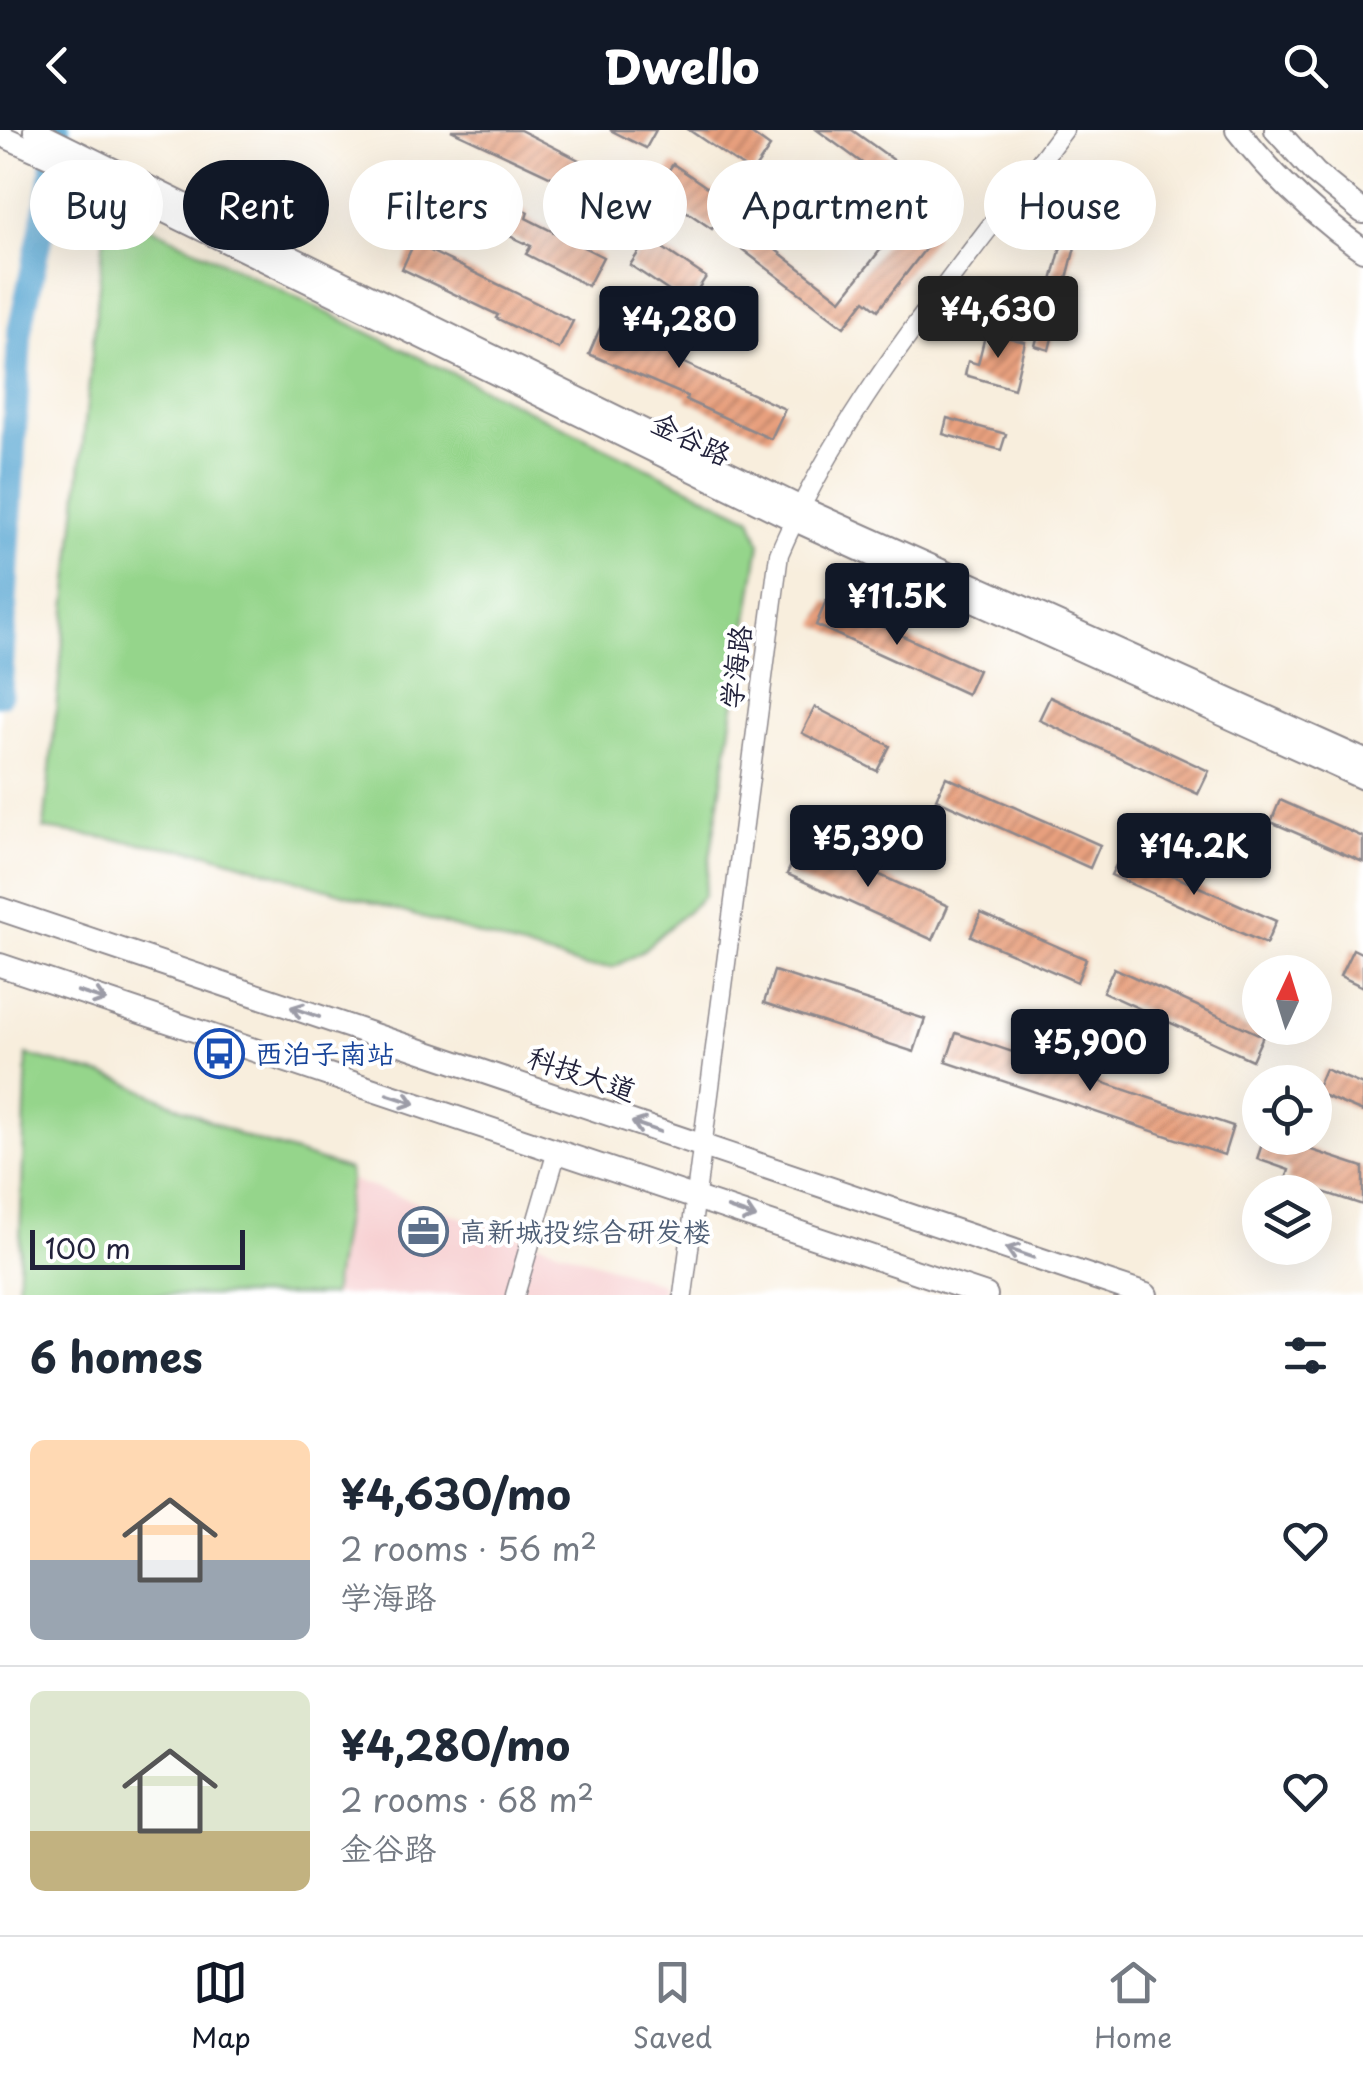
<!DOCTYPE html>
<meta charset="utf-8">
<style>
body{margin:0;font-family:"Playpen Sans","LXGW WenKai TC",sans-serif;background:#f2f2f3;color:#1f2937;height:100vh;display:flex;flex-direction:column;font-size:38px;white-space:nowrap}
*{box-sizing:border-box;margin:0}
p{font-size:32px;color:#747a83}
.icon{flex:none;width:55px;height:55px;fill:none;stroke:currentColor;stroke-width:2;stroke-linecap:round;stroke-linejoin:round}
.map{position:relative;height:1165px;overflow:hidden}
.sheet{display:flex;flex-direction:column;background:#fff;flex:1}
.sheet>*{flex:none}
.hud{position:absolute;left:30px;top:30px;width:1305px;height:90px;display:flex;gap:20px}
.needle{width:65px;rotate:4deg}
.fabs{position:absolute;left:1242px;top:825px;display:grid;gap:20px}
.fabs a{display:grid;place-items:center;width:90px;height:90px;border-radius:50%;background:#fff;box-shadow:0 10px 40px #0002;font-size:50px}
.scale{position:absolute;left:30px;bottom:25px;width:215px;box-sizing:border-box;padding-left:10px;border:5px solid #22223b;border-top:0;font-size:28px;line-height:35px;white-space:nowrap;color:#22223b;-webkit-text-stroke:8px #fff;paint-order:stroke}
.price{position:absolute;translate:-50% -85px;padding:0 22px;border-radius:10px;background:#111827;color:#fff;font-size:32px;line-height:65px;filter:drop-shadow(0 2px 5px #0008)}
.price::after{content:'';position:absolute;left:50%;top:60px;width:30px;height:22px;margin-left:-15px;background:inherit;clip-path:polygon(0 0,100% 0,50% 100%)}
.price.on{background:#222;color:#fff}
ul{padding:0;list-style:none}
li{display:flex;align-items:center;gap:30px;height:250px;padding:0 30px}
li+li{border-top:2px solid #e0e1e3}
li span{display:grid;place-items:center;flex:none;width:280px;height:200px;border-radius:15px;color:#555}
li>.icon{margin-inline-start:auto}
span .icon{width:120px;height:120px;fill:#fffc;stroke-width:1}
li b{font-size:42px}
h2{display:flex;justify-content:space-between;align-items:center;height:120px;padding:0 30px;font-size:42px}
.chip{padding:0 35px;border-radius:45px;background:#fff;box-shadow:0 10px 40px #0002;font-size:35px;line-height:90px}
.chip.on{background:#111827;color:#fff}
header{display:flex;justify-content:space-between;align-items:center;height:130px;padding:0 30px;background:#111827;color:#fff;font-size:45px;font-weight:800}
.dock{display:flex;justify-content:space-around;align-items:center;height:140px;border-top:2px solid #e0e1e3;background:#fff;font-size:28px;color:#747a83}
.dock a{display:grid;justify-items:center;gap:5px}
.dock .on{color:#111827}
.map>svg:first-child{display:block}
</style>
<header><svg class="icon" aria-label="back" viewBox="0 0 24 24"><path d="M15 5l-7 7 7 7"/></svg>Dwello<svg class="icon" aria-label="search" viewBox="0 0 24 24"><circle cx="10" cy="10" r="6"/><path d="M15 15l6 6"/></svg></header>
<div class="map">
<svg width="1363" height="1165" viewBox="0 0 1363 1165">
<defs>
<pattern id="building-hatch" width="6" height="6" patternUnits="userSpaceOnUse" patternTransform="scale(2.5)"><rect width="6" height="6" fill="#e8a07e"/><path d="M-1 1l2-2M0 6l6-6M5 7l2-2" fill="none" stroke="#bc8268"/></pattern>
</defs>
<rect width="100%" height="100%" fill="#fff"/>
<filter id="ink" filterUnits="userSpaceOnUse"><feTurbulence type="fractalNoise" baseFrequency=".01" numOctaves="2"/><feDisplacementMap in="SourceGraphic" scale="20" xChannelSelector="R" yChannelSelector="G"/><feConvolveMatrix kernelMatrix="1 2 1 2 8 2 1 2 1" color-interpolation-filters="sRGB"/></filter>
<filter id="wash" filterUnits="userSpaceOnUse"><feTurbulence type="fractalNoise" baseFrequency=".0048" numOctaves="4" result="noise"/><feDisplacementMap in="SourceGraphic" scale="40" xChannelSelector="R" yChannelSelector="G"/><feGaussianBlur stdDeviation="2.25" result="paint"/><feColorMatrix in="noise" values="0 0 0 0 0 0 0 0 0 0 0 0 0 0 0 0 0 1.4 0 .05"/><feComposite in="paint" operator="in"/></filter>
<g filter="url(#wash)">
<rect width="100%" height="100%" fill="#f8eedd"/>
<path fill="#f7cfd0" d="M350,1050L662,1154L661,1165H332Z"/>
<g fill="#95d58b" stroke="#5c7c63" stroke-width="2.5">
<path d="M107,76L751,388L760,413L704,766L641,822L614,837H585L208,723L44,699Z"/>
<path d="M27,925L121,950L242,1006L349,1040L350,1050L332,1165H18Z"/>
</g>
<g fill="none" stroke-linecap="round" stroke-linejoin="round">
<path stroke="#5aa7d3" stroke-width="25" d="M0,564L20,199L49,65L58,0"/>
</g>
<g id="blocks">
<g fill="url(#building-hatch)">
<path d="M451,0H520L632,57L617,86L556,54L558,50Z"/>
<path d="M610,0H656L646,18Z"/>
<path d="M689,0H746L770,17L752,43Z"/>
<path d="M817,0H852L941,64L920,93L936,105L878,180L865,170L844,197L734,113L746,97L841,170L917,73Z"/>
<path d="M673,34L730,73L712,99L655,60Z"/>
<path d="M445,43L528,82L526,88L603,127L588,156L526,124L531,116L432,70Z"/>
<path d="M648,108L706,147L688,174L630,135Z"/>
<path d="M1063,109L1076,113L1049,220L1035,216Z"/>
<path d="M414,113L573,191L559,219L496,188L498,185L402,139Z"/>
<path d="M609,177L693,213L684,233L785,279L771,309L686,270L687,266L589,224Z"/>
<path d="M986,202L1025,212L1014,259L965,245L968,231L978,234Z"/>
<path d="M947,288L1006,304L1001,320L943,304Z"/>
<path d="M826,471L978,540L967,564L816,495Z"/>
<path d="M1050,567L1209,641L1198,664L1039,590Z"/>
<path d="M815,577L890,616L877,641L802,603Z"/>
<path d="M946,647L1100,715L1090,738L936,669Z"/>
<path d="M1280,670L1363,707V732L1271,692Z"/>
<path d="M803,710L948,776L933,810L787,744Z"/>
<path d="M1122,723L1276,791L1266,814L1111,745Z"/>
<path d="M981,783L1086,829L1077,852L971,806Z"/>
<path d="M1353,819L1363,824V857L1340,846Z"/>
<path d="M1114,838L1263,906L1252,930L1103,862Z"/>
<path d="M774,841L925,889L914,922L764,873Z"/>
<path d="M956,903L1233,996L1224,1025L946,932Z"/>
<path d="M1325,939L1363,955V982L1315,962Z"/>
<path d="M1264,1008H1298L1296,1015L1363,1037V1075L1286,1050L1289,1040L1257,1029Z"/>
</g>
</g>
</g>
<g filter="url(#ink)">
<use href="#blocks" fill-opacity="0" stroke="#8d888c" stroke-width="2.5"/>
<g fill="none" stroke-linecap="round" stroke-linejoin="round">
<defs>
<g id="minor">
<path d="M515,1165L557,1021"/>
<path d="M683,1165L779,424C844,271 965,133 1064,0"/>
</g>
<g id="tertiary">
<path d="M34,0L801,377L1363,629"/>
<path d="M0,5L85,43L793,390L1363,649"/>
</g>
<g id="secondary">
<path d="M1237,0C1273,46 1315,86 1363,120"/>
<path d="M1276,0L1315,43L1363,82"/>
<path d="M0,779L1146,1165"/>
<path d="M0,835L986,1165"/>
</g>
</defs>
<use href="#minor" stroke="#8d888c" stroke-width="21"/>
<use href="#tertiary" stroke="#8d888c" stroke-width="24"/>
<use href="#secondary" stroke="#8d888c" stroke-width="26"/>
<use href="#minor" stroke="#fff" stroke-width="18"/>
<use href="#tertiary" stroke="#fff" stroke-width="20"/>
<use href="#secondary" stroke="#fff" stroke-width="22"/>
</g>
<defs><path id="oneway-shaft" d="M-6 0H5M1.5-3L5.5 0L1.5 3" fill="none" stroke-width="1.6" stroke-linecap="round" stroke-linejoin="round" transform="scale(2.5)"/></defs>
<g stroke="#9c9ca7">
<use href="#oneway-shaft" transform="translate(92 866) rotate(18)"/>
<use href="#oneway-shaft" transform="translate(305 882) rotate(-161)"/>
<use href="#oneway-shaft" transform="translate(401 969) rotate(18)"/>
<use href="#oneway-shaft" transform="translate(646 997) rotate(-161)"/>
<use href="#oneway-shaft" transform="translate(742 1083) rotate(19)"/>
<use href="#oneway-shaft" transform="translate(1020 1123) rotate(-161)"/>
</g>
</g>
<defs>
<symbol id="bus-ring" viewBox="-11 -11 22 22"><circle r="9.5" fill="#fff" stroke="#1a4fb4" stroke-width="1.5"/><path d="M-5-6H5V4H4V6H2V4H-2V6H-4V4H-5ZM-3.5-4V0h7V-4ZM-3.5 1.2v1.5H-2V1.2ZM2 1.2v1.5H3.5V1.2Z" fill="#1a4fb4"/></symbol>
<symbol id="office-ring" viewBox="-11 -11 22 22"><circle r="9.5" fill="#fff" stroke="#5c6f8a" stroke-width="1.5"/><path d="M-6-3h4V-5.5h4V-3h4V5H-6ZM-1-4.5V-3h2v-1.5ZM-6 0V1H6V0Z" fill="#5c6f8a"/></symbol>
</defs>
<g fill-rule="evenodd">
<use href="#bus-ring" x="192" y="896" width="55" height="55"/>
<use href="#office-ring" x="396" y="1074" width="55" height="55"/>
</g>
<g text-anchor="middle" stroke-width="8" stroke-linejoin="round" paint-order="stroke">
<g font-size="28" fill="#22223b" stroke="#fff">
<text transform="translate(691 309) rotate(26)" y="10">金谷路</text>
<text transform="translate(736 537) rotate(-83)" y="10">学海路</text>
<text transform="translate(582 944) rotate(19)" y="10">科技大道</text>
</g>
<g font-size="28" fill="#164399" stroke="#fff" text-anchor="start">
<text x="255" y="934">西泊子南站</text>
</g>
<g font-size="28" fill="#4e5e75" stroke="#fff" text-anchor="start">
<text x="459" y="1112">高新城投综合研发楼</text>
</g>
</g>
</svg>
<div class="fabs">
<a><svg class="needle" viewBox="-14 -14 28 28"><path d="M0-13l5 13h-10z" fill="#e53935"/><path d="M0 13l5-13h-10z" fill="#747a83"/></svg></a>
<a><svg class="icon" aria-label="locate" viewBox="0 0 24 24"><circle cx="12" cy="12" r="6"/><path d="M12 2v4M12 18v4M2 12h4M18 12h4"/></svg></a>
<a><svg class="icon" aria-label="layers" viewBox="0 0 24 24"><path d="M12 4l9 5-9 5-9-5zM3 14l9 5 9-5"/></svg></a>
</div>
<div class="scale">100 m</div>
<b class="price on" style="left:998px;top:231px">¥4,630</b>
<b class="price" style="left:679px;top:241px">¥4,280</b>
<b class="price" style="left:897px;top:518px">¥11.5K</b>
<b class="price" style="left:868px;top:760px">¥5,390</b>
<b class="price" style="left:1194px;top:768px">¥14.2K</b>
<b class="price" style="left:1090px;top:964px">¥5,900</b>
<div class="hud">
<a class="chip">Buy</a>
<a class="chip on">Rent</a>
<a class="chip">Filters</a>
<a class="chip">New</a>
<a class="chip">Apartment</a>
<a class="chip">House</a>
</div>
</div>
<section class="sheet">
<h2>6 homes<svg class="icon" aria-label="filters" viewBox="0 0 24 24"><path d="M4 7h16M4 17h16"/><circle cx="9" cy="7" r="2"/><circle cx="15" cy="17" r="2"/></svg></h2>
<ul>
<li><span style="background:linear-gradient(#ffd9b3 60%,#9aa5b1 0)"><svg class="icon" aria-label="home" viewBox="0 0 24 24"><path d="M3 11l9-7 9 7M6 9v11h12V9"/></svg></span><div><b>¥4,630/mo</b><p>2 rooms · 56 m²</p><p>学海路</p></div><svg class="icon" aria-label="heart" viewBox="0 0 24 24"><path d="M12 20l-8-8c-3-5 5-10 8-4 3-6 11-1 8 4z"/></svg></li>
<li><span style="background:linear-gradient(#dfe7d0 70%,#c2b280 0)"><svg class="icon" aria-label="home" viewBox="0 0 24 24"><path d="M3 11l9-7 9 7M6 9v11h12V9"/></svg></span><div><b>¥4,280/mo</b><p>2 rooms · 68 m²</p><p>金谷路</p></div><svg class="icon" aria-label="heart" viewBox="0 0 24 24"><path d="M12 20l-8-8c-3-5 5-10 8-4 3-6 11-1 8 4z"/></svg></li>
</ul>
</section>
<nav class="dock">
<a class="on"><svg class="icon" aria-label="map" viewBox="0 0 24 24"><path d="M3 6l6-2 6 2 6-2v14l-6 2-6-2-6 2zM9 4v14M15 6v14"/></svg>Map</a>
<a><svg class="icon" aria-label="saved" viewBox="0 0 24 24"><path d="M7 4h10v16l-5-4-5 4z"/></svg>Saved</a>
<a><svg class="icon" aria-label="home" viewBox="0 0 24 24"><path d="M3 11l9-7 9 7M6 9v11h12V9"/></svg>Home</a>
</nav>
